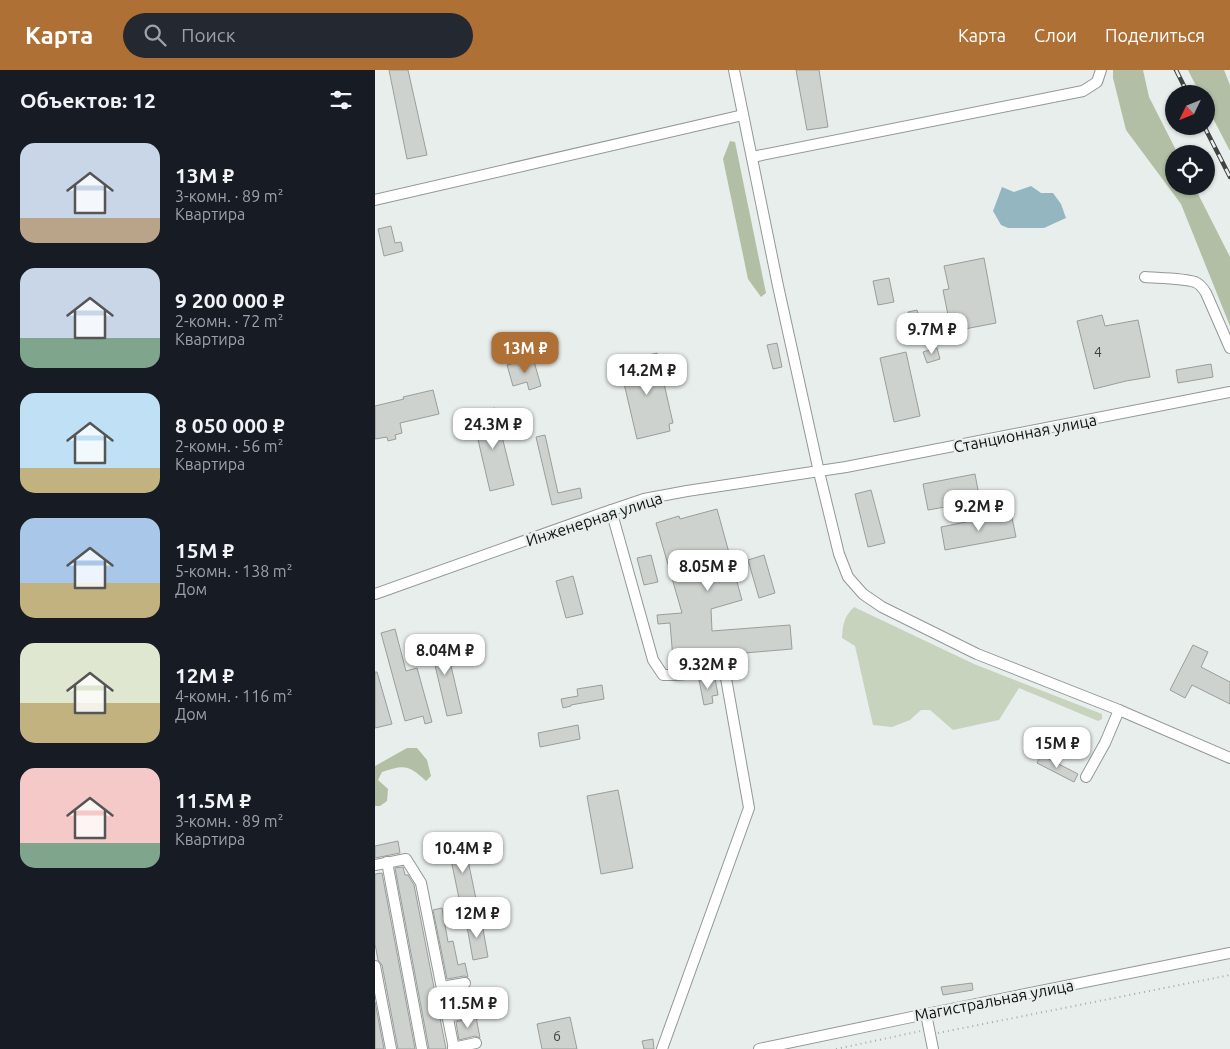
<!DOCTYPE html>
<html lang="ru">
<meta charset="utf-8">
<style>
body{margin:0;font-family:Ubuntu,sans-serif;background:#242831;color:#f1f3f6;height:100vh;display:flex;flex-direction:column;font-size:19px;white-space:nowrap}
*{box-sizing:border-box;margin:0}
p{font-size:16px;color:#9ea1a6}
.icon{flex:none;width:28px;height:28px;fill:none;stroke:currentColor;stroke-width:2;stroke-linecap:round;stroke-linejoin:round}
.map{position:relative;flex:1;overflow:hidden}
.drawer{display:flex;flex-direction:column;background:#171b24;width:375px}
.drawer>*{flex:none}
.needle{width:32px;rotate:227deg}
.controls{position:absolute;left:790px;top:15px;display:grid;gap:10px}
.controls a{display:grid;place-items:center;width:50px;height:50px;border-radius:50%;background:#171b24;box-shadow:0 1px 4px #0004;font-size:25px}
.price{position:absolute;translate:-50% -42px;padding:0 11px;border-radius:10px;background:#fff;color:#222;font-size:16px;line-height:32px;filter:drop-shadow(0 1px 2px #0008)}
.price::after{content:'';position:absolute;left:50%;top:30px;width:15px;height:11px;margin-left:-8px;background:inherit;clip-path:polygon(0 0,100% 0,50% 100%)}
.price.on{background:#ae7034;color:#fff}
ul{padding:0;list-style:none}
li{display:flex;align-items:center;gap:15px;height:125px;padding:0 20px}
li span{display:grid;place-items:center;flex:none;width:140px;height:100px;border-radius:15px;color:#555}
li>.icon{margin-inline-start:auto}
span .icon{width:60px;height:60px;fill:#fffc;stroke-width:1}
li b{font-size:21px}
h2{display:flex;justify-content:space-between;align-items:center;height:60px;padding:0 20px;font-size:21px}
header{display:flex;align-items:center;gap:30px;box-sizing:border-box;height:70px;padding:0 25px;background:#ae7034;color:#fff}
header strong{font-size:24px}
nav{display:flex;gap:28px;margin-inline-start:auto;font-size:18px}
.search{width:350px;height:45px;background:#242831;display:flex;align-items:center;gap:12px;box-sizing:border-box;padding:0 18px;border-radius:28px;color:#9ea1a6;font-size:19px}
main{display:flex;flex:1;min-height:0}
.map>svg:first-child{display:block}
</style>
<header>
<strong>Карта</strong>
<div class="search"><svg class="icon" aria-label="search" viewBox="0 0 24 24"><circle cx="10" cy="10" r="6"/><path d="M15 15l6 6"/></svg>Поиск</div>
<nav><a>Карта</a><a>Слои</a><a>Поделиться</a></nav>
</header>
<main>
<section class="drawer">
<h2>Объектов: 12<svg class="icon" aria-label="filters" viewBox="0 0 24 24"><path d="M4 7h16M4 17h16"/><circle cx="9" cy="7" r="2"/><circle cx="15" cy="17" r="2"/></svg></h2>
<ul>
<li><span style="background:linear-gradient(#c9d6e8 75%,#b9a48a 0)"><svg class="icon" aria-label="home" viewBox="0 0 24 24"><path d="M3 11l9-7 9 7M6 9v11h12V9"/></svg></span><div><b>13M ₽</b><p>3-комн. · 89 m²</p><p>Квартира</p></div></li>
<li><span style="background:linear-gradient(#c9d6e8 70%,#7fa58c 0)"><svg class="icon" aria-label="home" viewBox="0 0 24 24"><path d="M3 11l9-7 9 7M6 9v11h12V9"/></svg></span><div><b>9 200 000 ₽</b><p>2-комн. · 72 m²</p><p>Квартира</p></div></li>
<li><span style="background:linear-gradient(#bfe0f5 75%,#c2b280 0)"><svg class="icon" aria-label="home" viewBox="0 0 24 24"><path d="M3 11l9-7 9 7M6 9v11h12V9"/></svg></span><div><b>8 050 000 ₽</b><p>2-комн. · 56 m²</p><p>Квартира</p></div></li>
<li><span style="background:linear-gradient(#a9c7e8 65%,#c2b280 0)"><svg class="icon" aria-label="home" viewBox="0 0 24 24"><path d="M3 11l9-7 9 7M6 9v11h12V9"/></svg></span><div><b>15M ₽</b><p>5-комн. · 138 m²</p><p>Дом</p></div></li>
<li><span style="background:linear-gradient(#dfe7d0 60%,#c2b280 0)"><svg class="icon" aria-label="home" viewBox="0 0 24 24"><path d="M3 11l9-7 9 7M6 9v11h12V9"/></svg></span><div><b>12M ₽</b><p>4-комн. · 116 m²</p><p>Дом</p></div></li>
<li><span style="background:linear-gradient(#f6c9c9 75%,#7fa58c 0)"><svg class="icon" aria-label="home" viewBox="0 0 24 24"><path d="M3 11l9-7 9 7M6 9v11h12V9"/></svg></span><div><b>11.5M ₽</b><p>3-комн. · 89 m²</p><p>Квартира</p></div></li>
</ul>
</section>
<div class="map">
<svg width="855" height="979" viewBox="0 0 855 979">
<rect width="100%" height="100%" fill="#e8eeec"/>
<path fill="#c8d3bd" d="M479,537L599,594L727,644V649L723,651L644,618L624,650L578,660L555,640H546L535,650L517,657L498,655L480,576L467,568C468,553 469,547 479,537Z"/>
<g fill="#b2bfa4">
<path d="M738,0H768L774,27L803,84H799V116H819L855,187V256L806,134L751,60L738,8Z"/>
<path d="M813,0H849L855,15V81L831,35V24H825Z"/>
<path d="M355,71L360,72L391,223L386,227L373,209L348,89Z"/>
<path d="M32,678H42L52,690L56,706L51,711C33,694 29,695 7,702L3,710L13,719L12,731L5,736H0V696Z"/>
</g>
<path fill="#94b6c1" d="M656,116L666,123H678L686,134L691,148L669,158H633L626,155L618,141L627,117L639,122Z"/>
<g fill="#ced2cf" stroke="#9a9e9b">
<path d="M14,0H33L52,85L32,89Z"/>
<path d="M421,0H444L453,57L432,60Z"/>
<path d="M16,156L20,173L26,172L28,181L9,186L3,159Z"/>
<path d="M609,188L621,253L574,262L571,245H573L568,220L574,219L569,196Z"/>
<path d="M514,208L519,232L503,235L498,211Z"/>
<path d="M542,240L549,267L539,269L533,242Z"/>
<path d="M727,245L730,256L763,250L775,307L751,311L719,319L702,251Z"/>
<path d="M402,273L407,297L398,299L392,275Z"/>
<path d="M562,278L565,289L552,293L548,282Z"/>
<path d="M531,282L545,346L519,352L505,288Z"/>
<path d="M282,283L298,353L294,354L295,361L262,369L244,292Z"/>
<path d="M158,288L166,316L154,320L152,312L138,316L132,295Z"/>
<path d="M836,294L838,307L803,313L801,300Z"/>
<path d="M58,320L64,344L25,353L27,363L20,365L21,369L13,371L12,367L0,369V336L29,329L28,327Z"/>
<path d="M120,338L139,415L115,421L97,344Z"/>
<path d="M170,365L183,423L205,418L207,428L177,435L161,367Z"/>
<path d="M600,404L605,431L553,440L548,414Z"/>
<path d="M496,420L510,473L493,477L480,424Z"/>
<path d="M342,439L367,530L336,539L337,561L415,555L417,579L298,589L295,553L283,554L282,545L307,543L281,453L304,446L305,449Z"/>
<path d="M636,443L641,467L570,480L566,457Z"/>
<path d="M276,485L283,512L269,515L262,488Z"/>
<path d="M389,485L400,523L384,528L373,490Z"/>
<path d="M198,506L208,544L191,548L181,511Z"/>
<path d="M20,559L31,601L42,598L57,652L50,654L48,646L30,651L6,563Z"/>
<path d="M69,566L87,643L72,646L54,570Z"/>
<path d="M818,575L833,582L826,597L855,612V634L817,615L810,628L795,620Z"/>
<path d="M0,602H2L17,654L0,658Z"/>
<path d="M340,608L343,625L337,626L338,633L329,635L324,610Z"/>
<path d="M227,615L229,629L196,635V636L188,638L186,629L203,626L202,619Z"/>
<path d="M203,655L205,669L165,677L163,663Z"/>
<path d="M666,685L703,704L699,712L662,693Z"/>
<path d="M243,720L258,798L226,804L212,726Z"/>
<path d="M23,771L25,783L0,788V776Z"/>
<path d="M90,776L101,829L85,833L74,780Z"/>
<path d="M28,797L30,805H33L39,815L71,979H54L20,798Z"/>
<path d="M7,803L40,979H23L7,895L3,890L0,874V804Z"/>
<path d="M67,838L73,872L78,871L83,895L90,893L93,907L89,906L72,909L58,840Z"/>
<path d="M106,848L113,887L98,890L91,851Z"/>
<path d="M597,913L598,920L568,925L566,917Z"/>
<path d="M95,918L99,936L95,935L78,939L75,923L91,920Z"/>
<path d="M0,932L9,979H0Z"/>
<path d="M101,947L105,968L100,966L84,970L81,952Z"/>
<path d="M195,947L202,979H167L162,954Z"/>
<path d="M278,969L279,979H269L267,971Z"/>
</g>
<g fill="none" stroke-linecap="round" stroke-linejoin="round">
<defs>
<g id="minor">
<path d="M359,0L403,216L444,402L464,484L473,507L488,524L507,537L602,584L744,640L855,688"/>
<path d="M377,87L708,21L722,12L726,0"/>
<path d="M0,130L368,45"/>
<path d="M770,207C783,208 809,208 820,212C825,214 828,218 831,223L855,278"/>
<path d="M236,440L278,590L288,605H300L343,601L347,603L351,608L374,738L287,979"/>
<path d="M0,524L225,444L269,429L312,421L471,397L855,322"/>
<path d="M711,707L730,673L744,640"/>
<path d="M12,792L47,979"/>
<path d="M0,795L31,789L46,813L79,979"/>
<path d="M0,896L16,979"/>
<path d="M67,917L90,913"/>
<path d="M551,944L558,979"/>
<path d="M72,947L96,942"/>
<path d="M78,978L101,973"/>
<path d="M384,979L551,944L855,883"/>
</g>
</defs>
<use href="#minor" stroke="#939897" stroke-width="12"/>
<g stroke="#a6aaa9" stroke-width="2" stroke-dasharray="1 4" stroke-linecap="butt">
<path d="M563,963L855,905"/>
<path d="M461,979L546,961"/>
</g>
<use href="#minor" stroke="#fff" stroke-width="10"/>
<defs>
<g id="rail">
<path d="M801,0L813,24"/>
<path d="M829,56L855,107"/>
</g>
</defs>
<use href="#rail" stroke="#414342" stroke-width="4.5"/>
<use href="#rail" stroke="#e8eeec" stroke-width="2.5" stroke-dasharray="8" stroke-linecap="butt"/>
</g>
<g text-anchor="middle" stroke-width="5" stroke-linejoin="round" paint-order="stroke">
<g font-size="14" fill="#404240">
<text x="723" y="287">4</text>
<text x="182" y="971">6</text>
</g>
<g font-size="16" fill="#101211" stroke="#e8eeec">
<text transform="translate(650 363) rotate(-11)" y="6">Станционная улица</text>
<text transform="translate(219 449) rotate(-18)" y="6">Инженерная улица</text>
<text transform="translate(619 930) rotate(-11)" y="6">Магистральная улица</text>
</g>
</g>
</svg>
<div class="controls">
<a><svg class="needle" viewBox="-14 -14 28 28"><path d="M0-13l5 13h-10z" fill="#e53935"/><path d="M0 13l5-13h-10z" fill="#9ea1a6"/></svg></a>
<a><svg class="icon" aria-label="locate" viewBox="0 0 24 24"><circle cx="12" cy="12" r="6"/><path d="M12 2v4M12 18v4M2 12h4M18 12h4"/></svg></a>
</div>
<b class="price" style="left:557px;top:285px">9.7M ₽</b>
<b class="price on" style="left:150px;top:304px">13M ₽</b>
<b class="price" style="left:272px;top:326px">14.2M ₽</b>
<b class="price" style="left:118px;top:380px">24.3M ₽</b>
<b class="price" style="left:604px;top:462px">9.2M ₽</b>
<b class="price" style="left:333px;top:522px">8.05M ₽</b>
<b class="price" style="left:70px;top:606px">8.04M ₽</b>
<b class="price" style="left:333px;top:620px">9.32M ₽</b>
<b class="price" style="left:682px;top:699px">15M ₽</b>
<b class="price" style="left:88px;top:804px">10.4M ₽</b>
<b class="price" style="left:102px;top:869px">12M ₽</b>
<b class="price" style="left:93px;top:959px">11.5M ₽</b>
</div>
</main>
